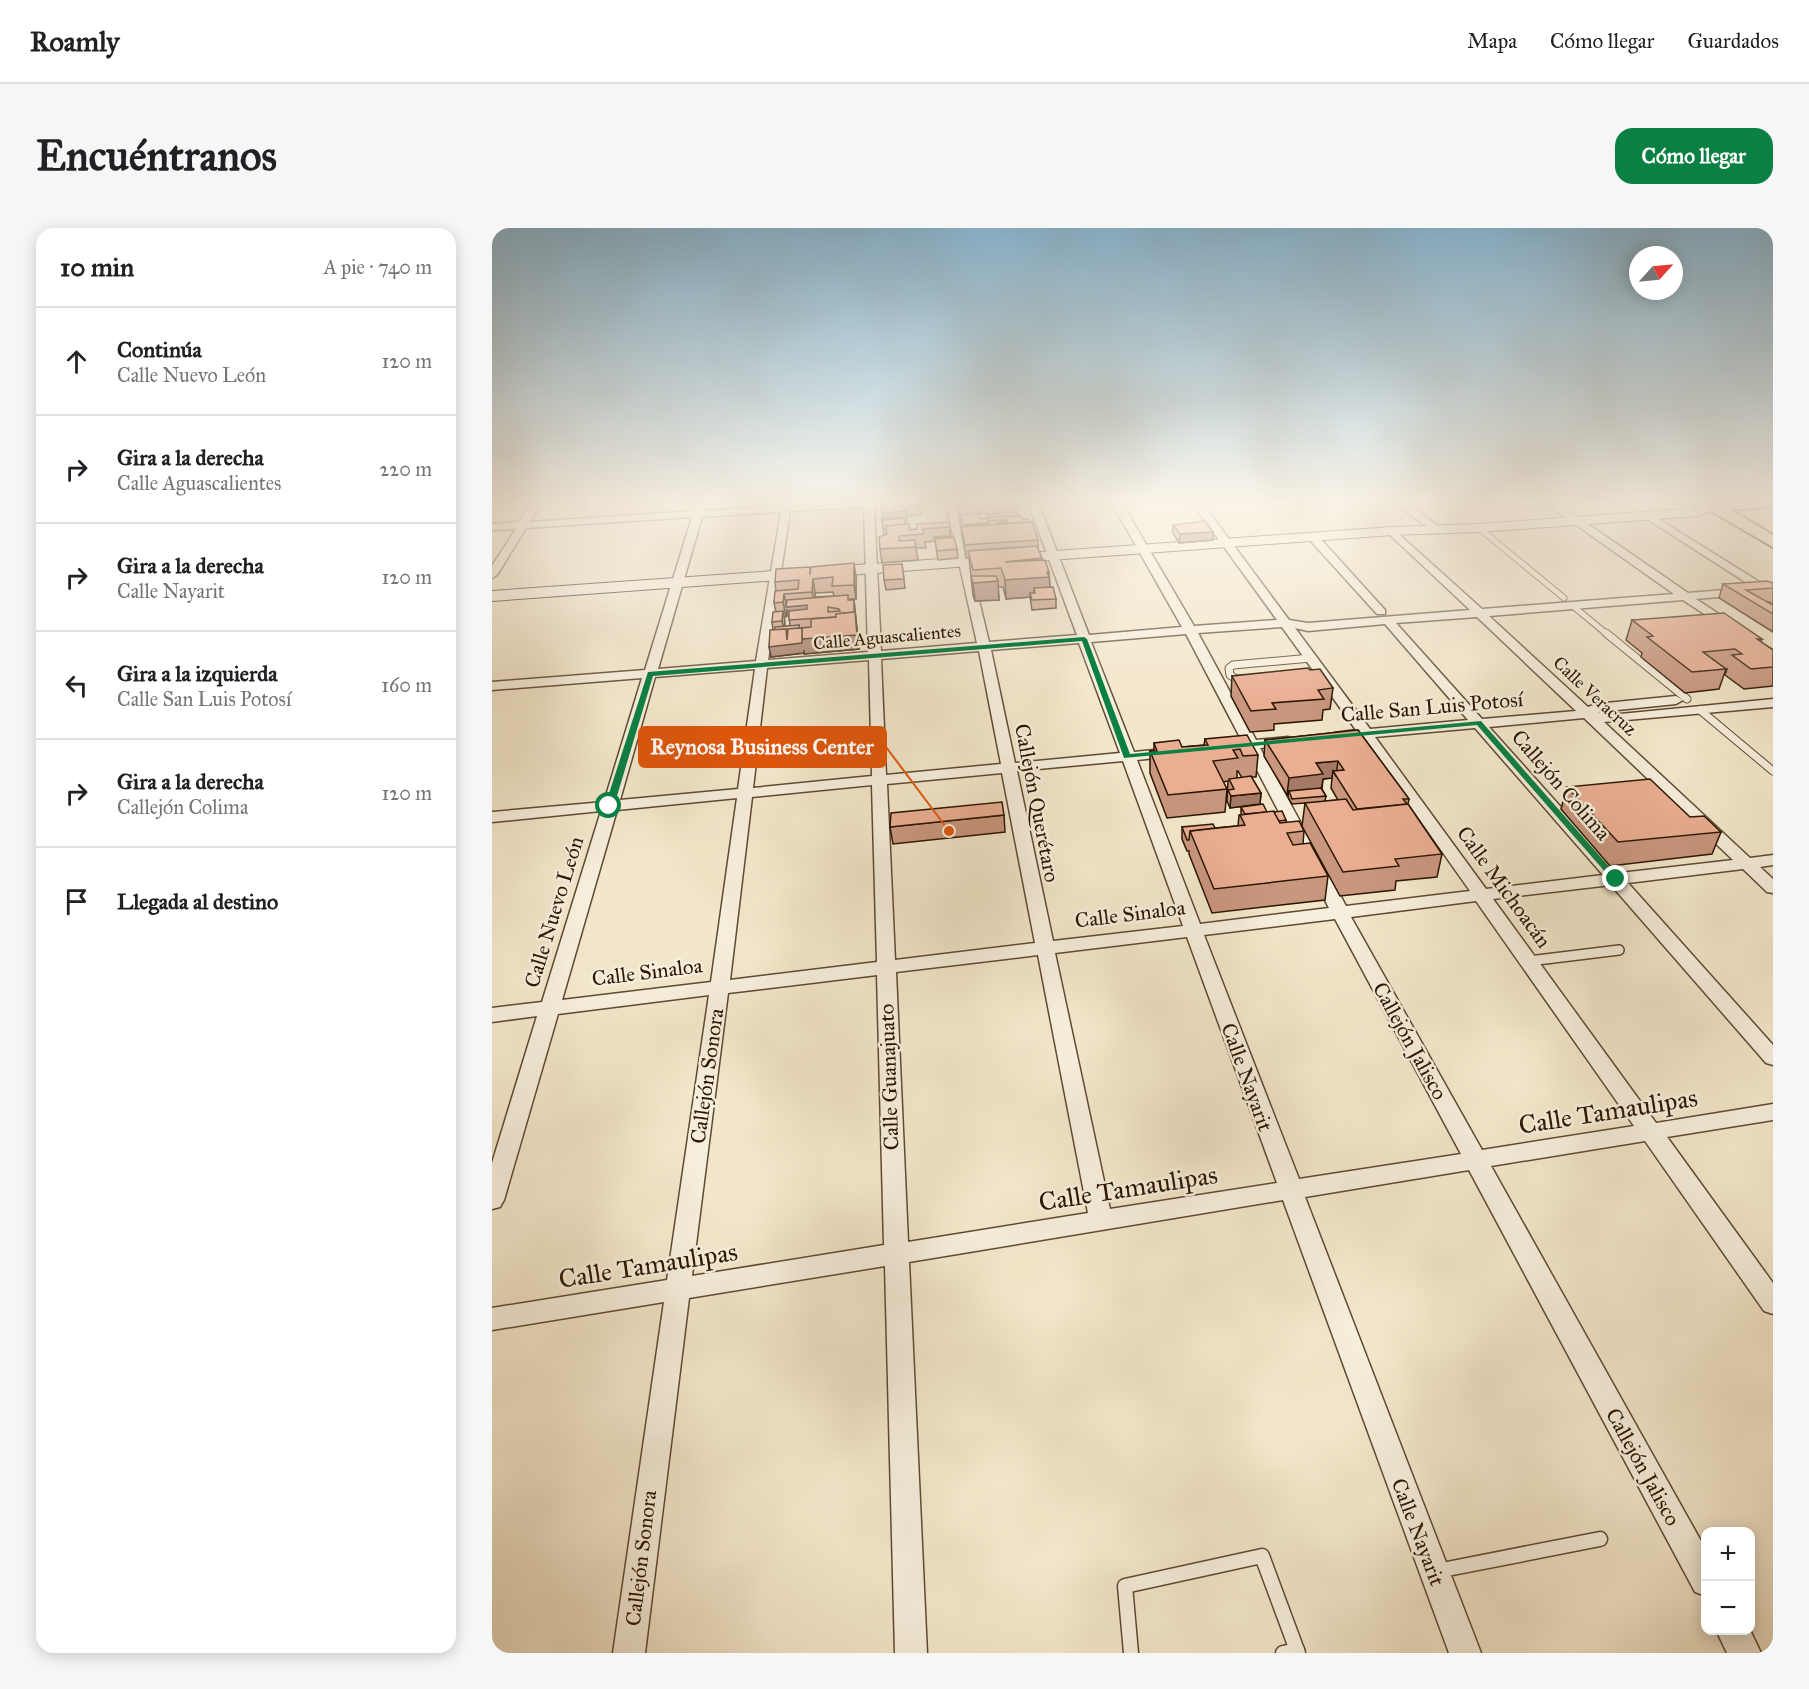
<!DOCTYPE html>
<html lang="es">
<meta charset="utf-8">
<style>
:root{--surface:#fff;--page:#f6f6f6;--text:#202124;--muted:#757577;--line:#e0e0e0;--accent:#0b8043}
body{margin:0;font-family:"IM FELL Great Primer",serif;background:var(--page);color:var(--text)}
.controls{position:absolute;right:18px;bottom:18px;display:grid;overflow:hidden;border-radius:12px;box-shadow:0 3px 15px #0003}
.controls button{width:54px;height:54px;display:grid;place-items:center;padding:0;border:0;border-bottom:2px solid var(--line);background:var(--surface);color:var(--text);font:30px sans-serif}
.compass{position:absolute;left:1137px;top:18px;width:54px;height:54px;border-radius:50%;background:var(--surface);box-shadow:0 3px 15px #0003;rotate:63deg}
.stop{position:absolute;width:18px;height:18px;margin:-14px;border:4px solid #0b8043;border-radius:50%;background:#fff}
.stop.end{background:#0b8043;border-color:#fff;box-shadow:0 2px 6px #0008}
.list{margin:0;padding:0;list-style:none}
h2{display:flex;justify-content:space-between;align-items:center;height:78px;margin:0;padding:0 24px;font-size:26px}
h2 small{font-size:20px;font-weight:400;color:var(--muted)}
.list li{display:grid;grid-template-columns:39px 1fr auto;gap:18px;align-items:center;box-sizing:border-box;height:108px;padding:0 24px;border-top:2px solid var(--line)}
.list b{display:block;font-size:22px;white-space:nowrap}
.list p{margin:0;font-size:20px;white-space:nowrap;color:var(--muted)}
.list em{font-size:20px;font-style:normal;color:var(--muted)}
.icon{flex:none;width:33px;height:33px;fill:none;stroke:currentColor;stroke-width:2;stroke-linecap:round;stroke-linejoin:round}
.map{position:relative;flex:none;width:1281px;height:1425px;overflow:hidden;border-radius:18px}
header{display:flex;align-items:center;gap:36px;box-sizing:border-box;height:84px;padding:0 30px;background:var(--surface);border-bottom:2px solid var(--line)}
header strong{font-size:28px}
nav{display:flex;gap:33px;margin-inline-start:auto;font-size:21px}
.intro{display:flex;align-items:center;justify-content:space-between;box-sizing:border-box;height:144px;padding:0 36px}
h1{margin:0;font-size:42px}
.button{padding:15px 27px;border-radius:18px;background:var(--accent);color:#fff;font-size:21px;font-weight:700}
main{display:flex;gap:36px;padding:0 36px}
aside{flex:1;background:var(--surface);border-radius:18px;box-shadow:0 3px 15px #0003}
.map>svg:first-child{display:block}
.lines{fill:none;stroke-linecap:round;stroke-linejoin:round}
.lane-far3-casing{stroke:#5e4a33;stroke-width:7}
.lane-far2-casing{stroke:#5e4a33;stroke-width:9}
.lane-far1-casing{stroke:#5e4a33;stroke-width:12}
.lane-casing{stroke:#5e4a33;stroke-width:17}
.street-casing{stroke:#5e4a33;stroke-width:3}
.secondary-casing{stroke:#2c1600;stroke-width:2}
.primary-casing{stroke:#2c1600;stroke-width:4}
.lane-far3{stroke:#f7efdd;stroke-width:5}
.lane-far2{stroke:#f7efdd;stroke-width:7}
.lane-far1{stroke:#f7efdd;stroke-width:9}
.lane{stroke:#f7efdd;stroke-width:14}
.street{fill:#f7efdd;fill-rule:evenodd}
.secondary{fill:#f7efdd;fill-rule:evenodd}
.primary{fill:#f3e7cb;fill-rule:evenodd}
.wall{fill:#c9967e;stroke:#2c1600;stroke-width:1.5;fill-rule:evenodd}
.shaded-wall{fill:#a47a67;stroke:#2c1600;stroke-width:1.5}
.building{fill:#eaae93;stroke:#2c1600;stroke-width:1.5;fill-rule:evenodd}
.route{fill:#0b8043}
.labels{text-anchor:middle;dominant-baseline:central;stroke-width:5;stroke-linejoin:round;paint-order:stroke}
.far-street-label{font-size:18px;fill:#2c1600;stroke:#f7efdd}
.street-label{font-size:21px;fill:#2c1600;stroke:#f7efdd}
.near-street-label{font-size:26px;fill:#2c1600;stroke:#f7efdd}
.leader{fill:none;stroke:#df560b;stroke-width:2}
.callout-dot{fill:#df560b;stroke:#f7efdd;stroke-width:2}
.callout{fill:#df560b;stroke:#df560b;stroke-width:2}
.callout-label{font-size:22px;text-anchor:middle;font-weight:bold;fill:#fff}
</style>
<header>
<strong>Roamly</strong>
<nav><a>Mapa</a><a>Cómo llegar</a><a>Guardados</a></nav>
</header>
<div class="intro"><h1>Encuéntranos</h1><a class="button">Cómo llegar</a></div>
<main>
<aside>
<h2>10 min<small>A pie · 740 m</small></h2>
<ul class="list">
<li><svg class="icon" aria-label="ahead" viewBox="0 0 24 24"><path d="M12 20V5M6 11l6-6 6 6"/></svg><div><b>Continúa</b><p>Calle Nuevo León</p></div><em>120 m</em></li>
<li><svg class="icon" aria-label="right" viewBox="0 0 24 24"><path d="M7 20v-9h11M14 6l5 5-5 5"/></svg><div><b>Gira a la derecha</b><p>Calle Aguascalientes</p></div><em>220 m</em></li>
<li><svg class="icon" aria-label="right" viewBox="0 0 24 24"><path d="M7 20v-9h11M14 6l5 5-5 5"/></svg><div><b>Gira a la derecha</b><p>Calle Nayarit</p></div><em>120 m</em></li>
<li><svg class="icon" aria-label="left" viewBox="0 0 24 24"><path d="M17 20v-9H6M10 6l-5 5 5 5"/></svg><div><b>Gira a la izquierda</b><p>Calle San Luis Potosí</p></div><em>160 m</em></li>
<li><svg class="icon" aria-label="right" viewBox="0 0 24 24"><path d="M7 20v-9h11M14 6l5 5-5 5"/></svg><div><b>Gira a la derecha</b><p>Callejón Colima</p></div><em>120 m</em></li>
<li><svg class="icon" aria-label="arrive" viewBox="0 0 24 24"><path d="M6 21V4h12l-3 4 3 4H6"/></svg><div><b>Llegada al destino</b></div></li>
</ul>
</aside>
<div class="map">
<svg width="1281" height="1425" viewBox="0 0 1281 1425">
<rect width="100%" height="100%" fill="#f3e7cb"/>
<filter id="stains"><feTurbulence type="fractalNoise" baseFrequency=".00333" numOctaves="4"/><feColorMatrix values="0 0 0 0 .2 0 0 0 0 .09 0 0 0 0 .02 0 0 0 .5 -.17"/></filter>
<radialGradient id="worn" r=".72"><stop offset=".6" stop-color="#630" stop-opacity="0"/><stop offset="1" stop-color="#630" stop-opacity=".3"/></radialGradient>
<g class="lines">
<defs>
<g id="lane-far3">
<path d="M987 300 1072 370"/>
<path d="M1081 378 1116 407"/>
</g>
<g id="lane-far2">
<path d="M1114 405 1195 471"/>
<path d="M749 454 738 447 737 440 741 437 819 430"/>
<path d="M1208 482 1281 543"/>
</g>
<path id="lane-far1" d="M1037 733 1127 722"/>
<g id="lane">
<path d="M945 1343 1108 1311"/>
<path d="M639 1425 633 1358 770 1328 806 1425"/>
<path d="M791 1425 805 1422"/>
</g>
<g id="street">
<path d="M41 272H51L38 294 202 283 205 272H215L212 283 289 278 290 272H300L299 277 372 272H436L431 275 382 278 389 423 485 415 453 272H463L497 414 585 407 535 272H545L597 407 690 399 618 272H628L702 398 785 392 698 272H708L797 392 816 395 978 382 896 305V301L900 300 990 381 1182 366 1049 272H1061L1196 365 1281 358V364L1204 371 1242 396V402L1238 403 1191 372 997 388 1096 479 1104 476 1184 468 1191 472 1184 476 1106 484 1118 487 1281 471V479L1112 494 1258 630 1281 627V637L1268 639 1281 651V665L1275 664 1251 641 1136 655 1281 817V837L1274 835 1119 657 1001 671 1164 895 1281 876V892L1175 909 1281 1055V1086L1272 1083 1153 913 999 938 1214 1322V1368L1203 1364 977 942 813 969 989 1425H957L791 972 417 1034 435 1425H403L393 1038 197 1070 153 1425H121L172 1074 0 1102V1080L175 1052 217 767 66 786 12 972 8 979 0 981V935L45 788 0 794V780L50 774 109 583 0 594V584L112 574 150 450 0 462V454L153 442 200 289 34 300 5 347 0 350V338L24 301 0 302V296L27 294ZM372 279 376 424 276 432 298 283ZM289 284 264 433 166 441 210 289ZM985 389 1084 483 990 491 904 395ZM893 396 976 492 878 501 803 400 816 403ZM790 399 864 502 842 505V511L870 510 978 663 854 678 768 520 796 517 803 513 796 509 764 512 706 405ZM694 406 750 513 732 516 730 519 737 523 754 521 837 680 708 696 645 532 682 528 689 524 682 520 642 524 599 414ZM587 415 628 525 523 535 499 422ZM487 423 509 536 394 547 389 431ZM377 432 380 548 261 560 275 440ZM263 441 246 561 128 572 163 449ZM1092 490 1241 632 1128 645 997 499ZM983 500 1111 647 994 661 883 509ZM631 533 691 698 561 713 525 543ZM510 545 543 715 403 732 395 556ZM380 557 385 734 238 752 260 569ZM245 570 219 754 70 772 125 582ZM984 673 1142 898 990 922 859 689ZM843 691 969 926 807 951 712 707ZM695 709 785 955 618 981 563 725ZM546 727 596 985 416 1014 404 744ZM385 747 392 1017 200 1048 236 765Z"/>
<path d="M898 272H910L953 303 944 305Z"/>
<path d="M1155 284 1266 353 1268 355 1258 357 1152 289 1150 287Z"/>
<path d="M817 307H825L893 382V386H885L817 311Z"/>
<path d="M1224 1402H1258L1269 1425H1235Z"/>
</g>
<path id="secondary" d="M1220 275 1227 279 1206 288 987 304 900 307 0 373V363L900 299 987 296 1204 280Z"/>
<path id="primary" d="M1192 272H1281V278L1239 282 1281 307V319L1219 283Z"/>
</defs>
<use href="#lane-far3" class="lane-far3-casing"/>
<use href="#lane-far2" class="lane-far2-casing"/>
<use href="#lane-far1" class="lane-far1-casing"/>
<use href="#lane" class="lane-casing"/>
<use href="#street" class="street-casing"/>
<use href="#secondary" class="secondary-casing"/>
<use href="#primary" class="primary-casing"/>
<use href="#lane-far3" class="lane-far3"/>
<use href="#lane-far2" class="lane-far2"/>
<use href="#lane-far1" class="lane-far1"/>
<use href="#lane" class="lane"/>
<use href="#street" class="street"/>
<use href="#secondary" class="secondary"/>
<use href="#primary" class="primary"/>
</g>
<g class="wall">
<path d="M426 272 429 287 414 288 415 292H413L414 296 417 302 425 301 457 294 459 310 465 321 466 330 446 332 443 313 433 314 434 320H424L426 332 390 335 388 321 392 307 390 291 411 278Z"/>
<path d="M464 272H530V280L523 281V284H525L526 288 530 291 546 312V321L550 332 557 344 558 359 564 371V380L540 382 538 369 514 371 511 359H506L507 372 483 373 481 367 477 330H474ZM495 285 496 293 488 291 486 286ZM514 292V294L506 296 497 297 496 293Z"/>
<path d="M681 297 721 312 687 315 681 305Z"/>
<path d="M410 336 413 360 394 362 392 352Z"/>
<path d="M319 344 364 348V371H357L362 372 367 421 312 426V422V425L279 429 281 402 280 394 284 384 282 375 284 363 283 354ZM341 364 342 368 323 369V365ZM295 381 296 388H297L298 398H293L292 389H294Z"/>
<path d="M1280 355H1281V376L1277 374H1275L1281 377V404L1227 370 1231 356Z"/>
<path d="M1140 392 1270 411 1269 414 1281 422V458L1252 461 1233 447 1235 441H1234L1227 461 1193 465 1149 429 1150 425 1134 412Z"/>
<path d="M818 442 841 460 838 481 831 482 830 492 782 496V502L758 504 739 468 740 448Z"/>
<path d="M866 502 917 571 916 576 950 626 945 649 904 653 903 662 848 668 810 598 813 575 800 576 796 569V567H795L772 528 773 512ZM840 550 839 560 846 572 833 573 834 568 830 561 831 551Z"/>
<path d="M713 511 766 527 764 549H759L769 565 768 576 738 580 735 573 736 553 731 554 735 561 733 584 675 590 658 545V523H662V515L690 519 712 517ZM745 543H746L750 550H745Z"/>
<path d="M1075 559 1198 589 1229 604 1220 626 1118 638 1069 581Z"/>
<path d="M749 579 775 584 794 592V594L812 603 811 616 836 648 833 672 720 685 697 626V623H695L690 611V599L723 600 746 598 747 587H750L749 585Z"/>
<path d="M512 587 513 604 401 616 398 599Z"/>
</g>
<g class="shaded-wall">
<path d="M414 283 415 292H413L414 309 413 300 391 294 390 285Z"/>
<path d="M497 295V303L472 305 471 297Z"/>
<path d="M721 304V312L687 315 688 306Z"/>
<path d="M550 330 551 348 513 334Z"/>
<path d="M362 335 364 348V371L362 357Z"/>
<path d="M557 344 558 362 542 360V369L538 365V369L514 371 513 352Z"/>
<path d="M321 351 323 365V379L320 364Z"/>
<path d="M506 353 507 372 483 373 481 355Z"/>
<path d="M292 366 295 379 315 377 317 387 296 388 295 381 294 389 291 374Z"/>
<path d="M362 372 367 421 312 426V422V425L279 429 277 419 307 397 308 402 310 400 312 411Z"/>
<path d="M291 383 293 393 292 403 290 393Z"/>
<path d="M846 533 844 548 841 543 840 550 831 551 829 563H797L796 567H795L797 550 824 535Z"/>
<path d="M769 565 768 576 738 580 739 568Z"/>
</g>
<g class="building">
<path d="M389 272H406L407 279 411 278 410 272H426L428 279 413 280 414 283 390 285Z"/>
<path d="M464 272H515L507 273 508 276 495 277 494 273 465 275Z"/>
<path d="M525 284 526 287 495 289V286Z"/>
<path d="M486 285 488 291 495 290 497 295 471 297 467 287Z"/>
<path d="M529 288 530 291H536L537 294 506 296 505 295 515 294 514 289Z"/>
<path d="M410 289 411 291 391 292V296L390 291Z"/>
<path d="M413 290V296L394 298 395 301H391V292Z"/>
<path d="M713 293 721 304 688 306 681 297Z"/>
<path d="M457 294 458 299 431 301 432 306 407 308V313L423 312 424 319 388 321 387 309 395 306 394 298 417 296V302L425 301V296Z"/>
<path d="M540 294 546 312 473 317 469 299Z"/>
<path d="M458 308 459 310 443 311V314L442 309Z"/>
<path d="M462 309 465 321 445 323 443 311Z"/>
<path d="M545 318 550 330 513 334 553 332 557 344H555L557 349 513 352 509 340 481 342 476 323Z"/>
<path d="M362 335V357L340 358 341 349 321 351 320 364 292 366 291 374 282 375 283 363 306 361 307 352 283 354 284 341 318 339V347L319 339Z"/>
<path d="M410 336 412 351 392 352 391 337Z"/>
<path d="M479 348H504L506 353 481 355Z"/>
<path d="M1275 353 1281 355V360L1254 362 1281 377V386L1231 356Z"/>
<path d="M561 359 564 371 540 372 538 365H543L542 360Z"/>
<path d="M356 367V372H362V384L344 386V389L297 392V383L315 381V377L294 379 295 372ZM336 379 347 381 348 383 336 384Z"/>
<path d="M291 383 290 393 280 394 281 384Z"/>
<path d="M363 384 365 407 310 411V400L319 399V391L344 389V386Z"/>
<path d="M1232 385 1270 411H1265L1281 422V439L1259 441 1240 427 1250 426 1243 421 1211 424 1234 441 1200 444 1155 409 1161 408 1140 392Z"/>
<path d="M307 397V400L296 401 295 405 294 401 283 402V399Z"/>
<path d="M310 400V415L277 419 278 402 294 401 295 412 296 401Z"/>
<path d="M816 440 818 442 828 441 841 460 826 462 832 471 780 475 784 481 759 483 740 448Z"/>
<path d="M866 502 917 571H911L915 576 865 581 841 543 852 542 846 533 824 535 831 546 797 550 773 512Z"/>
<path d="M755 507 766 527 751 528 748 521 741 522 746 530 721 533 735 561 676 567 658 523H665L662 515 687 512 690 519 716 517 713 511Z"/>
<path d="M759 548 769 565 739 568 736 562 742 561 737 551Z"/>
<path d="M1158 551 1198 589 1212 588 1229 604 1126 614 1075 559Z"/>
<path d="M829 560 834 568 800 571 797 563Z"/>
<path d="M854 571 861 582 916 576 950 626 903 631 907 638 851 644 813 575Z"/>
<path d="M510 574 512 587 398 599 399 585Z"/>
<path d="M771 576 775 584 753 586 749 579Z"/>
<path d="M782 583 788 595 807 593 812 603 795 605 801 617 818 615 836 648 722 661 698 603 753 597 748 587Z"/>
<path d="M790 583 794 592 787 593 782 584Z"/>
<path d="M721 596 723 600 698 603 697 612H695L690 599Z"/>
</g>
<linearGradient id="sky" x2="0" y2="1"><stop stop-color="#89b8d5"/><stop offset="0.58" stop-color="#faf4e8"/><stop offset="1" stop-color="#faf4e8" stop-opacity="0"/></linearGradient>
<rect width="1281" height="472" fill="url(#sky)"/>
<path class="route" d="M592 409 595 411 638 526 989 493 1128 651 1121 653 985 497 632 530 590 413 161 448 122 578 117 581 113 578 156 444Z"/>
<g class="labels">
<g class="far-street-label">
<text transform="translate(395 409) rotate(-5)">Calle Aguascalientes</text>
<text transform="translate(1103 468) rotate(43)">Calle Veracruz</text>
</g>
<g class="street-label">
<text transform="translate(940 479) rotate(-5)">Calle San Luis Potosí</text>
<text transform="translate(1069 557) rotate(49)">Callejón Colima</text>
<text transform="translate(545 575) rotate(79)">Callejón Querétaro</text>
<text transform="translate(1012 659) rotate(54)">Calle Michoacán</text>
<text transform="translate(62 684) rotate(-73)">Calle Nuevo León</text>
<text transform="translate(638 686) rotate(-7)">Calle Sinaloa</text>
<text transform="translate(155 744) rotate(-7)">Calle Sinaloa</text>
<text transform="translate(918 813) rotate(61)">Callejón Jalisco</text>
<text transform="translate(215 848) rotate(-82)">Callejón Sonora</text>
<text transform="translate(397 849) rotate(-92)">Calle Guanajuato</text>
<text transform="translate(755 849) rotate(70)">Calle Nayarit</text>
<text transform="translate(1151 1239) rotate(61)">Callejón Jalisco</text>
<text transform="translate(926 1304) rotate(69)">Calle Nayarit</text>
<text transform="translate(149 1330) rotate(-83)">Callejón Sonora</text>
</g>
<g class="near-street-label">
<text transform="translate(1116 883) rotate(-9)">Calle Tamaulipas</text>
<text transform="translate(636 960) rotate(-9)">Calle Tamaulipas</text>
<text transform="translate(156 1037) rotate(-9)">Calle Tamaulipas</text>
</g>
</g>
<path class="leader" d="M457 603L394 519"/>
<circle class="callout-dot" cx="457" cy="603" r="6"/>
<rect class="callout" x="147" y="499" width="247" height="40" rx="6"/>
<g class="callout-label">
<text x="270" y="526">Reynosa Business Center</text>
</g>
<rect width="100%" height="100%" filter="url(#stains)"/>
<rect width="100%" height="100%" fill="url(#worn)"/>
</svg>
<div class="controls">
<button>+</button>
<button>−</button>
</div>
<svg class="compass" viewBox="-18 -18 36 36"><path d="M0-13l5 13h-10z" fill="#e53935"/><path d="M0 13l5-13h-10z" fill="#757577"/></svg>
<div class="stop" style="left:117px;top:578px"></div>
<div class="stop end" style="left:1124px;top:651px"></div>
</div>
</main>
